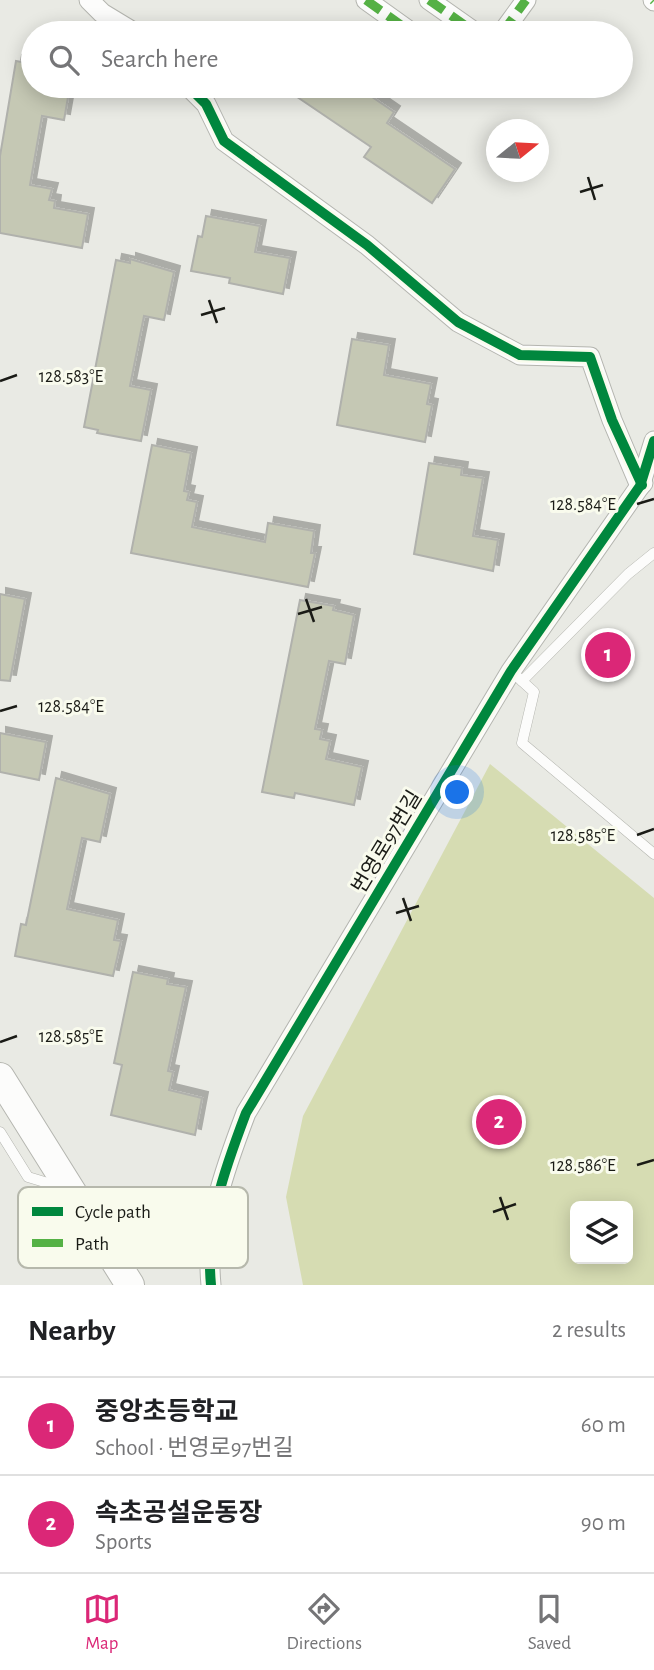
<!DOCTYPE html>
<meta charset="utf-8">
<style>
:root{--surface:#fff;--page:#f2f2f2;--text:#202124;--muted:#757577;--line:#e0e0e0;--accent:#db2777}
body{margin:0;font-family:"Alegreya Sans","Noto Sans KR",sans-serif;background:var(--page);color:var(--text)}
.controls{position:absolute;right:21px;bottom:21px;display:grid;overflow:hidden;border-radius:10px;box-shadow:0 4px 18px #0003}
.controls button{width:63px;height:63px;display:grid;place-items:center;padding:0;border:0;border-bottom:2px solid var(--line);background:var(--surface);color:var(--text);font:35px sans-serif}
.compass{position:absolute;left:486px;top:119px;width:63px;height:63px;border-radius:50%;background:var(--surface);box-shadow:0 4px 18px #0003;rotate:72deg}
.you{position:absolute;left:458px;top:793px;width:24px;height:24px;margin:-18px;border:5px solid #fff;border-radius:50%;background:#1a73e8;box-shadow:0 0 0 10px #1a73e833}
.badge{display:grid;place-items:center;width:46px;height:46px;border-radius:50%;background:var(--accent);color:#fff;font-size:23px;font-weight:700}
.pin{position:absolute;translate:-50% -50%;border:4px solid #fff;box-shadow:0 2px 7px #0006}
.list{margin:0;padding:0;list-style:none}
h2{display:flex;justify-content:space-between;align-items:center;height:91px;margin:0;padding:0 28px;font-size:30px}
h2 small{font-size:23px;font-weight:400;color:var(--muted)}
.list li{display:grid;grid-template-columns:46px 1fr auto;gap:21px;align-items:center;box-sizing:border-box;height:98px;padding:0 28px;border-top:2px solid var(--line)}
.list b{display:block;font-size:26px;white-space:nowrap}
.list p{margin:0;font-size:23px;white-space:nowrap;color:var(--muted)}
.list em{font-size:23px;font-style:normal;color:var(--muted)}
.icon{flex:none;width:38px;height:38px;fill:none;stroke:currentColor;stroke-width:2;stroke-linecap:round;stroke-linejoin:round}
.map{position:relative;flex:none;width:654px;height:1285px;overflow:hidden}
.search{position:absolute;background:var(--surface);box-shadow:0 4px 18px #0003;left:21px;right:21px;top:21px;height:77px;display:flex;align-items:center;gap:18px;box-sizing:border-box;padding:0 24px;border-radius:38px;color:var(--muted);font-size:26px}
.sheet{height:287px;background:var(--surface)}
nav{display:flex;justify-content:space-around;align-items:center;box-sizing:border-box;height:98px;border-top:2px solid var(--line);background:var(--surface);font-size:19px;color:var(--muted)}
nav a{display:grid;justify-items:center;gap:4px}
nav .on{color:var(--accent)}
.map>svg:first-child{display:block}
.green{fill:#d6dcb2;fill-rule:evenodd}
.building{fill:#c5c8b4;stroke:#b0b1ac;stroke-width:2;filter:url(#shadow)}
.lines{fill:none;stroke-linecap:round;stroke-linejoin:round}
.service-casing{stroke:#b4b5af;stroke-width:11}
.minor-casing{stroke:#b4b5af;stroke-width:21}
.secondary-casing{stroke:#b4b5af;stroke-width:30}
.service{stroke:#fcfcfb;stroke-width:10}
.minor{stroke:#fcfcfb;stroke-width:19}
.secondary{stroke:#fcfcfb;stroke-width:28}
.quiet{stroke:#55b145;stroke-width:9;stroke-dasharray:18 9;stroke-linecap:butt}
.cycleway-casing{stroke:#f9fbed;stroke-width:15}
.cycleway{stroke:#00873e;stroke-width:10}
.ticks{fill:none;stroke:#1a1b16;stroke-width:2.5}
.labels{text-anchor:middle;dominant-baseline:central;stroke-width:6;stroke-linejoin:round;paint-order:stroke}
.street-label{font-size:21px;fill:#1a1b16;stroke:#f9fbed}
.key{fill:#f9fbed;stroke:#b6b8ac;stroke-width:2}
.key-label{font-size:19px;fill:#1a1b16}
.ticks-label{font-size:18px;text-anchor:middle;fill:#1a1b16;stroke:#f9fbed;stroke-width:6;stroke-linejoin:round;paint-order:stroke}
</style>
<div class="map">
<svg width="654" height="1285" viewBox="0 0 654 1285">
<defs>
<filter id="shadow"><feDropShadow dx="6" dy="-6" stdDeviation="0" flood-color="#0004"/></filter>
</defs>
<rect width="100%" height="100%" fill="#e9eae4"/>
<path class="green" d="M490 764 654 898V1285H303L286 1197 303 1116ZM575 1206H628V1259H575Z"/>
<g class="building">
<path d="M16 61 33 64V86H70L64 120 42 116 30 185 52 189 49 200 55 201 54 208 88 214 82 248 0 233V156Z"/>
<path d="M281 86H356L394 112 387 123 455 169 432 203 364 157 371 147Z"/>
<path d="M206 216 260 226 255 252 290 258 283 294 229 283 230 278 191 271 198 236 202 237Z"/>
<path d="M130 259 174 272 164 320 144 316 130 386 151 390 141 441 97 433 98 430 84 427 116 260 130 263Z"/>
<path d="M352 339 389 345 384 375 431 384 427 404 432 405 425 442 337 425Z"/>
<path d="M152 445 191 453 184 491 189 492 187 500 197 502 192 527 265 542 268 523 314 531 311 553H315L308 587 131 553Z"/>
<path d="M429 463 462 468 461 475 483 478 473 536 498 540 493 571 414 554Z"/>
<path d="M0 594 25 599 10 681 0 680Z"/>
<path d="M300 600 334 606 333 610 354 615 345 664 329 661 315 729 322 730 320 739 330 741 326 759 362 767 354 805 295 793 294 798 262 792Z"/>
<path d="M0 733 46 742 39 780 0 772Z"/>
<path d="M56 778 110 794 100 842 82 838 67 909 118 920 114 940 121 941 113 976 15 956 21 924 26 925Z"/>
<path d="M133 972 168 979 167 984 186 987 168 1071 173 1072 169 1090 202 1098 195 1135 111 1115 122 1065 114 1063Z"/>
</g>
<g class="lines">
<defs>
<g id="service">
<path d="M511 671 534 692 522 743 654 854"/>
<path d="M522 681 628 574 654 553"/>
<path d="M0 1132 28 1177 61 1187"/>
</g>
<g id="minor">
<path d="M89 0 102 13 135 33"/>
<path d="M366 0 412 33"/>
<path d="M429 0 476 33"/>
<path d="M653 0 654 1"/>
<path d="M502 33 526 0"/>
<path d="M188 86 206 104 224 141 367 245 458 322 520 355 590 357 612 420 640 486 643 483"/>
<path d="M211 1285C205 1222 224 1171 246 1113L511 671 640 486 654 441"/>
</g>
<path id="secondary" d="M0 1077 130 1285"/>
</defs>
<use href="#service" class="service-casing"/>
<use href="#minor" class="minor-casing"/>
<use href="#secondary" class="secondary-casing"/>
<use href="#service" class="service"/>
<use href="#minor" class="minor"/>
<use href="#secondary" class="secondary"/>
<g class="quiet">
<path d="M366 0 412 33"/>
<path d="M429 0 476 33"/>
<path d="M653 0 654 1"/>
<path d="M502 33 526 0"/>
</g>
<defs>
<g id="cycleway">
<path d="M188 86 206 104 224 141 367 245 458 322 520 355 590 357 612 420 642 485"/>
<path d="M211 1285C205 1222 224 1171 246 1113L511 671 640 486 654 441"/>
</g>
</defs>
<use href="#cycleway" class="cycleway-casing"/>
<use href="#cycleway" class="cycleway"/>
</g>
<path class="ticks" d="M588 177 595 200M580 192 603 185M209 300 217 323M201 315 225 308M0 381 17 375M637 504 654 499M306 599 314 622M298 614 322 607M0 711 17 706M637 835 654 829M403 898 411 921M396 913 419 906M0 1042 17 1036M637 1165 654 1160M500 1197 508 1220M493 1212 516 1204"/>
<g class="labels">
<g class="street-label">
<text transform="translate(387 842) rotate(-59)">번영로97번길</text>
</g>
</g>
<rect x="18" y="1187" width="230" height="81" rx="10" class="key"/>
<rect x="32" y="1207" width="31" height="9" fill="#00873e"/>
<rect x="32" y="1239" width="31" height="8" fill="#55b145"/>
<g class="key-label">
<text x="75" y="1218">Cycle path</text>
<text x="75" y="1250">Path</text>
</g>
<g class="ticks-label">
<text x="71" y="382">128.583°E</text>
<text x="583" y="510">128.584°E</text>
<text x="71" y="712">128.584°E</text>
<text x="583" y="841">128.585°E</text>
<text x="71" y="1042">128.585°E</text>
<text x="583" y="1171">128.586°E</text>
</g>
</svg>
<div class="controls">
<button><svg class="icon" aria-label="layers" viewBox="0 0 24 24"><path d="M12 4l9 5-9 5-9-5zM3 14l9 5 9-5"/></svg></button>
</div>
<svg class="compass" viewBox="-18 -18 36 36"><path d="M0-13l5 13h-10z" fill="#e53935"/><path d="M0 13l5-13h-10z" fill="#757577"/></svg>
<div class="you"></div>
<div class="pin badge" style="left:608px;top:655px">1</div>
<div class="pin badge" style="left:499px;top:1122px">2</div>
<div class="search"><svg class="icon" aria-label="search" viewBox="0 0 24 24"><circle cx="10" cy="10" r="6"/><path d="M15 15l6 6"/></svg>Search here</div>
</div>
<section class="sheet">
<h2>Nearby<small>2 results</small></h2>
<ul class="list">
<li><span class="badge">1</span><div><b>중앙초등학교</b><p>School · 번영로97번길</p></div><em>60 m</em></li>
<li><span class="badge">2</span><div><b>속초공설운동장</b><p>Sports</p></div><em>90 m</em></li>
</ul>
</section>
<nav>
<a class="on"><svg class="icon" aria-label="map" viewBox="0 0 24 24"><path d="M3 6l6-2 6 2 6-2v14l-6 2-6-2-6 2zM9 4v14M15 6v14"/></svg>Map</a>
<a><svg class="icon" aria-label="directions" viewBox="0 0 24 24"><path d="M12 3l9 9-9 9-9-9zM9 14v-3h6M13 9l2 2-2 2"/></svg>Directions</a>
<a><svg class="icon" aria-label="saved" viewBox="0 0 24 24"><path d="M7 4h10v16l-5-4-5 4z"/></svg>Saved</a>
</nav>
